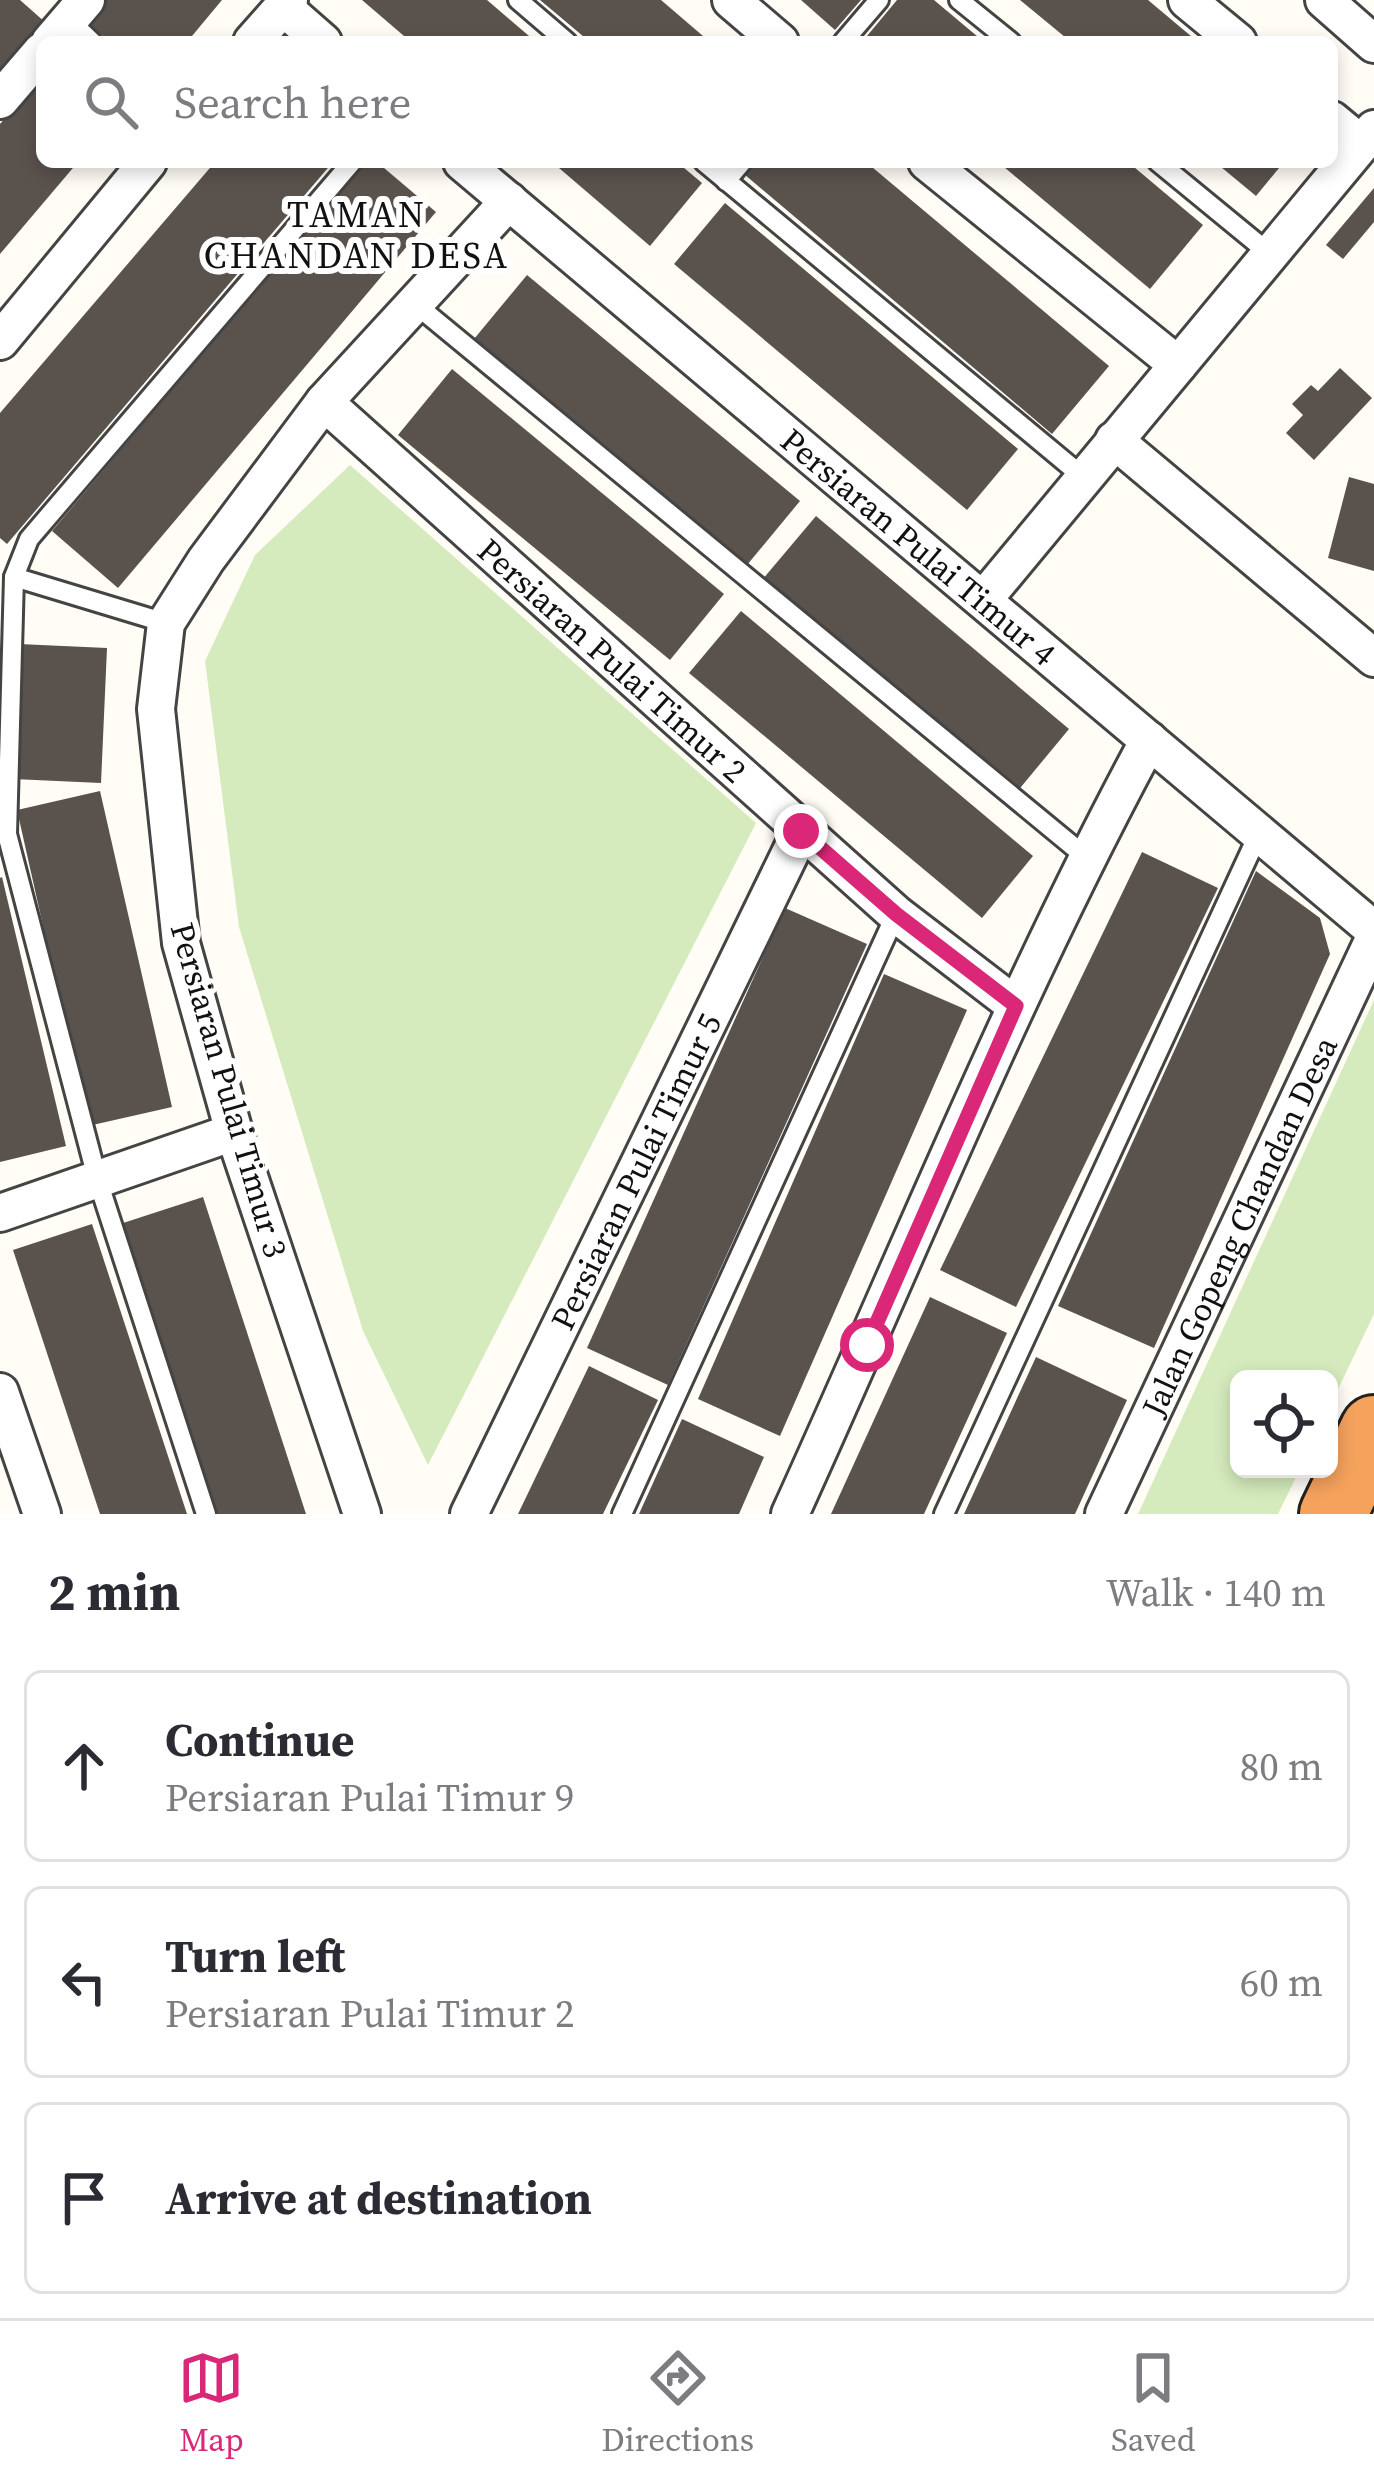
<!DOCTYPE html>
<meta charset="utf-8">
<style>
:root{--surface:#fff;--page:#f2f2f3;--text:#2b2b33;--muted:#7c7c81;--line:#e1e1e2;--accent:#db2777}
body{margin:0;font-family:"Source Serif 4",serif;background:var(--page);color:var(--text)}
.controls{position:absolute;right:36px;bottom:36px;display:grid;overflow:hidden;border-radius:18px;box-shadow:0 6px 18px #0003}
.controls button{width:108px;height:108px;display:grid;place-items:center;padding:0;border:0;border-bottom:3px solid var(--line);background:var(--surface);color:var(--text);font:60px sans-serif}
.stop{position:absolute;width:36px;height:36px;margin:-27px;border:9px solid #db2777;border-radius:50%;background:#fff}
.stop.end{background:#db2777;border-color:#fff;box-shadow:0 3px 12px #0008}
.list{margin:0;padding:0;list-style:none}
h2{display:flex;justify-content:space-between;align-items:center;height:156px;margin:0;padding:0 48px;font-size:51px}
h2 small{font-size:39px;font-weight:400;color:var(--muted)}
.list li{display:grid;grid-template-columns:78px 1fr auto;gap:36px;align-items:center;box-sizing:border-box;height:192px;margin:0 24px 24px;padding:0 24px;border:3px solid var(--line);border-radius:18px}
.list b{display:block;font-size:45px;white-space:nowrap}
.list p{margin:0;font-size:39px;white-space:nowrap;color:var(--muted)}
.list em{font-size:39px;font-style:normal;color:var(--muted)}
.icon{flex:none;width:66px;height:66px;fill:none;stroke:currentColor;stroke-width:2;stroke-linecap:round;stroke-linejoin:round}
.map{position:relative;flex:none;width:1374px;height:1514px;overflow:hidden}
.search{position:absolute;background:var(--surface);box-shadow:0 6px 18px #0003;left:36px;right:36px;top:36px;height:132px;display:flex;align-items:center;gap:30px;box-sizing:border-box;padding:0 42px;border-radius:18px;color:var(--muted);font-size:45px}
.sheet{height:804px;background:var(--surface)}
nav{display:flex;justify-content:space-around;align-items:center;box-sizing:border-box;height:168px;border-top:3px solid var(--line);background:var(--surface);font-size:33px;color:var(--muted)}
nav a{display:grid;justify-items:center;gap:6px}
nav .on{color:var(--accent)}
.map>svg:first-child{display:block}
.green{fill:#d5ebbd}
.building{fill:#5a524d}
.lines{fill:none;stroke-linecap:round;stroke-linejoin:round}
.lane-casing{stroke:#444;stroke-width:24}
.street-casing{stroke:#444;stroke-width:42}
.highway-casing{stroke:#222;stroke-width:72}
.lane{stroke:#fff;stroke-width:18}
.street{stroke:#fff;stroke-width:36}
.highway{stroke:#f5a25d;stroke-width:66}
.route{stroke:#db2777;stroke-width:15}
.labels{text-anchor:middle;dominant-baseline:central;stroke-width:12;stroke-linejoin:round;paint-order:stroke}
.street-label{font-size:33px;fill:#111;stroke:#fff}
.neighbourhood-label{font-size:36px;letter-spacing:3px;fill:#111;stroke:#fff}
</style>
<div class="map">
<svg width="1374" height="1514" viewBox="0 0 1374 1514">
<rect width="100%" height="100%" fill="#fffdf5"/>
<g class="green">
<path d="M350 465 756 823 428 1465 363 1331 239 927 205 661 255 555Z"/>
<path d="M1374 1000V1314L1329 1408V1379H1239V1469H1300L1278 1514H1138Z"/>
</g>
<g class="building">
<path d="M0 0H20L46 23 0 77Z"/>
<path d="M103 0H222L187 42H110L85 21Z"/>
<path d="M362 0H487L536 42H411Z"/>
<path d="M540 0H661L710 42H590Z"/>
<path d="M801 0H861L835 30Z"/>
<path d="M897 0H934L984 42H862Z"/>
<path d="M1020 0H1148L1198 42H1071Z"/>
<path d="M42 74V162H78L0 254V124Z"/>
<path d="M215 162H333L7 544 0 538V413Z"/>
<path d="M364 162H377L436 212 118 588 52 531Z"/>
<path d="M552 162H677L702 183 650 246Z"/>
<path d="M754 162H866L1109 366 1052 434 744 174Z"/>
<path d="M998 162H1128L1203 225 1150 289Z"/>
<path d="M1215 162H1284L1256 196Z"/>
<path d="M1374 188V222L1343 259 1326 245Z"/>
<path d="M725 203 1018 449 967 510 674 264Z"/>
<path d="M527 275 800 501 747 565 474 339Z"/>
<path d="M1340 368 1372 398 1314 460 1286 433 1303 415 1292 404 1311 385 1318 391Z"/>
<path d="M452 369 724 594 670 660 398 435Z"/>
<path d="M1349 477 1374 484V571L1328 558Z"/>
<path d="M816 516 1069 729 1016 793 762 580Z"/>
<path d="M741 611 1033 856 982 918 689 673Z"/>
<path d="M19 644 107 648 101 783 13 779Z"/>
<path d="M100 791 172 1107 88 1126 17 810Z"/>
<path d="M1142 852 1218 888 1016 1307 940 1270Z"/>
<path d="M1256 871 1320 918 1330 954 1154 1348 1058 1306Z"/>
<path d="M2 877 66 1146 0 1162V878Z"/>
<path d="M785 908 867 944 668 1385 587 1348Z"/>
<path d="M884 974 967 1010 780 1436 698 1399Z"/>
<path d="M203 1197 306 1514H215L120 1224Z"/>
<path d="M92 1224 187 1514H100L13 1250Z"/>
<path d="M930 1297 1007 1333 924 1514H831Z"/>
<path d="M1036 1357 1127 1400 1075 1514H964Z"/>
<path d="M589 1366 658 1400 603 1514H518Z"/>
<path d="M682 1419 764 1457 739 1514H639Z"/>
</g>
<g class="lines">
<defs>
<g id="lane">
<path d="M518 0 567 42"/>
<path d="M959 0 1011 42"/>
<path d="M69 20 92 42"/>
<path d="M843 42 879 0"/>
<path d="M704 162 1082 476"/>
<path d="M1158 162 1270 254"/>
<path d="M726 181 742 162"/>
<path d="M414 303 1086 857"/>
<path d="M14 577 166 623"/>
<path d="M206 1514 97 1178 7 834 14 577 29 539 352 162"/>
<path d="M622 1514 896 914"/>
<path d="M944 1514 1259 833"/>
</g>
<g id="street">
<path d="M731 0 780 42"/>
<path d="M1187 0 1238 42"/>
<path d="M1324 0 1374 44"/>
<path d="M283 7 323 42"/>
<path d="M50 42 86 0"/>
<path d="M252 42 289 0"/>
<path d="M0 100 42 51"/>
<path d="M1332 120 1361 144"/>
<path id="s1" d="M462 162 1374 930"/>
<path d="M927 162 1178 365"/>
<path d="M0 341 148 162"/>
<path id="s2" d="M324 402 896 914 1016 1006"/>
<path d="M1114 440 1374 658"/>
<path d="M983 600 1374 129"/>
<path d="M0 1213 234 1132"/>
<path d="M0 1392 42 1514"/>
<path d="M362 1514 234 1132 181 943 156 709 166 623 206 560 324 402 509 201"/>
<path id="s3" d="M469 1514 801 831"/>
<path d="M790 1514C908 1255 1014 990 1149 740"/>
<path id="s4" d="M1104 1514 1374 939"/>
</g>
<path id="highway" d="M1333 1514 1374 1429"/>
</defs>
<use href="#lane" class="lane-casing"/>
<use href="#street" class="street-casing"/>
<use href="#highway" class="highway-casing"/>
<use href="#lane" class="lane"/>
<use href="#street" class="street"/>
<use href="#highway" class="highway"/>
</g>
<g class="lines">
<path class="route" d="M801 831 896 914 1016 1006 867 1345"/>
</g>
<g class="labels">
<g class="street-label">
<text stroke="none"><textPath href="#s1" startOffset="597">Persiaran Pulai Timur 4</textPath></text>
<text stroke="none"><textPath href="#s2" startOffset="387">Persiaran Pulai Timur 2</textPath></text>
<text transform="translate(229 1090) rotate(74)">Persiaran Pulai Timur 3</text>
<text stroke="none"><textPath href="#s3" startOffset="381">Persiaran Pulai Timur 5</textPath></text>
<text stroke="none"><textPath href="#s4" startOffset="318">Jalan Gopeng Chandan Desa</textPath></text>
</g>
<g class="neighbourhood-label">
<text x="357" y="214">TAMAN<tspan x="357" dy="41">CHANDAN DESA</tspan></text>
</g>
</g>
</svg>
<div class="controls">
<button><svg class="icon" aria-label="locate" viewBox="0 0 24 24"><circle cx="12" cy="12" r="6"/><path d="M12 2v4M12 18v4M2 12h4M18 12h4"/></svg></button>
</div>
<div class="stop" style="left:867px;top:1345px"></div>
<div class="stop end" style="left:801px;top:831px"></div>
<div class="search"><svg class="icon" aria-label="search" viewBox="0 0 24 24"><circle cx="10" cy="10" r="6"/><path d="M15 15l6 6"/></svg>Search here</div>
</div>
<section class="sheet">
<h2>2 min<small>Walk · 140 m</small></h2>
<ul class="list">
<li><svg class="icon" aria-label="ahead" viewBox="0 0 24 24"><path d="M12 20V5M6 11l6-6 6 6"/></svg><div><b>Continue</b><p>Persiaran Pulai Timur 9</p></div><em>80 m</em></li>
<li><svg class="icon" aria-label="left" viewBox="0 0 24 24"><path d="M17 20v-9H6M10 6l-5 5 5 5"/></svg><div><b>Turn left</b><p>Persiaran Pulai Timur 2</p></div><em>60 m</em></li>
<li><svg class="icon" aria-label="arrive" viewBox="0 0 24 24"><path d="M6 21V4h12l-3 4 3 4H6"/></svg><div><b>Arrive at destination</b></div></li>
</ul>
</section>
<nav>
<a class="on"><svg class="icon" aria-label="map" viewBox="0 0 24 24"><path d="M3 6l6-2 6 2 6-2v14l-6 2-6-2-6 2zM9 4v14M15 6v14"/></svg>Map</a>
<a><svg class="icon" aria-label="directions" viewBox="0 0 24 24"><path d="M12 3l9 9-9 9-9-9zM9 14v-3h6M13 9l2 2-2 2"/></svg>Directions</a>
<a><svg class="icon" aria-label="saved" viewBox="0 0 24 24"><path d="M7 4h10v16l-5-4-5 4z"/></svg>Saved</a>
</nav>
